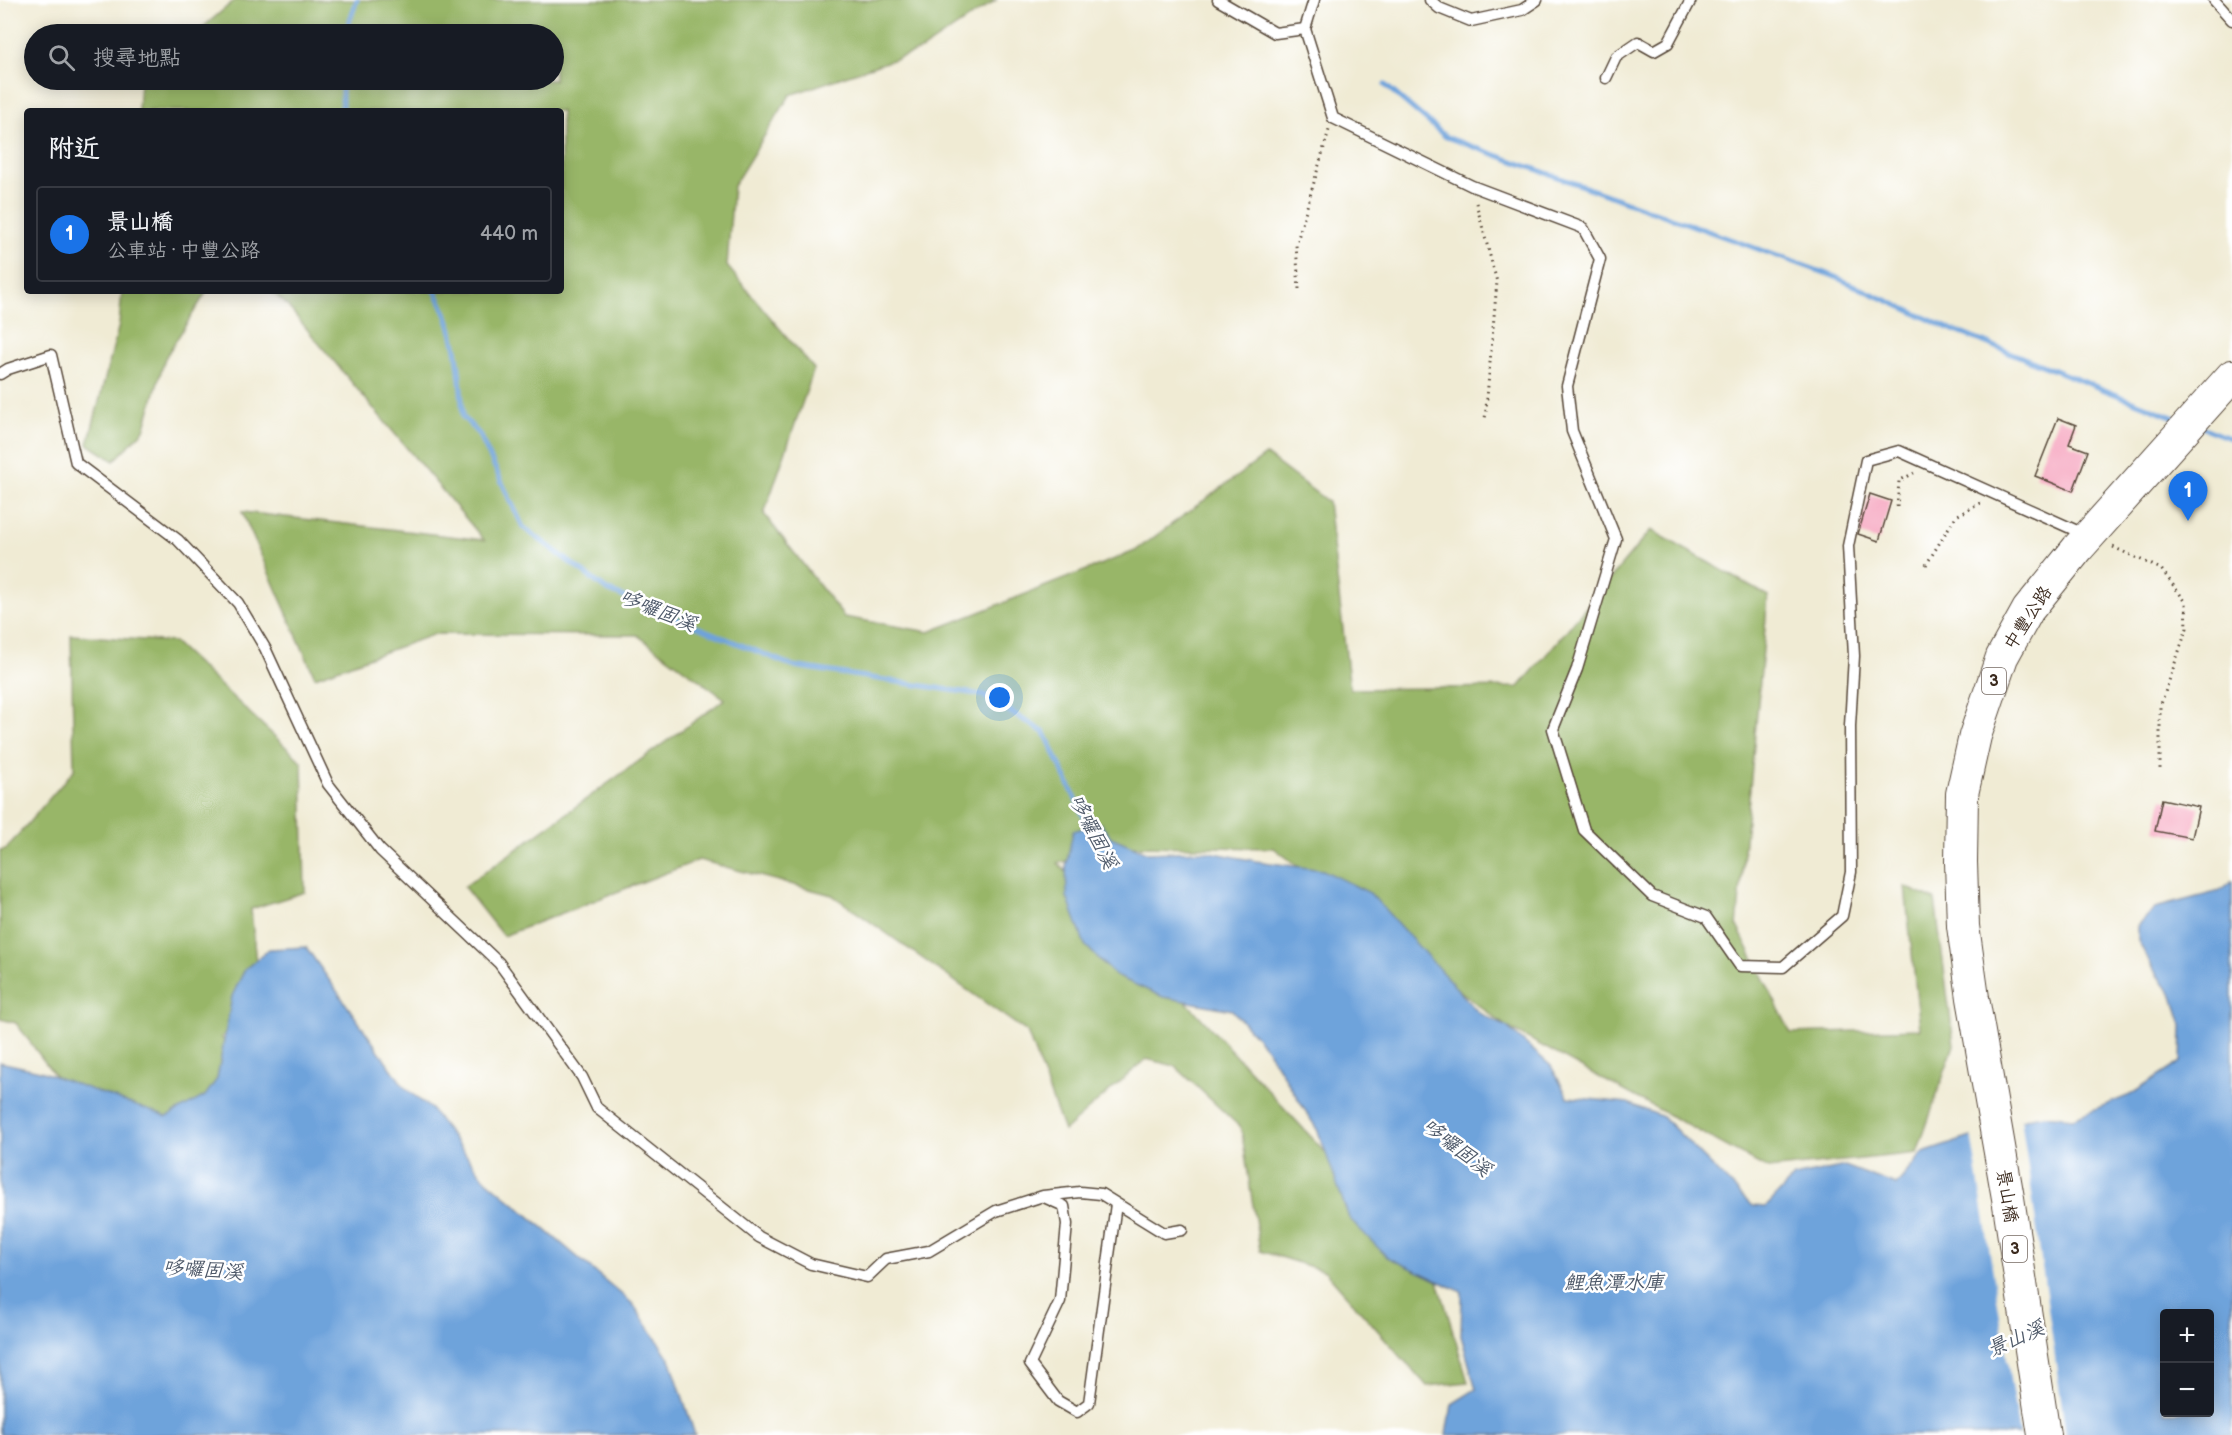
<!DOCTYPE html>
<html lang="zh-TW">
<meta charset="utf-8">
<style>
:root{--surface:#171b24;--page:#242831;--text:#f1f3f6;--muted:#9ea1a6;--line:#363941;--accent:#1a73e8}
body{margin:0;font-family:"Balsamiq Sans","LXGW WenKai TC",sans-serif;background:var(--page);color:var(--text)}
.controls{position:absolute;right:18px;bottom:18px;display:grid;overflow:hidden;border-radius:6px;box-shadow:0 3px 15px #0003}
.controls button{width:54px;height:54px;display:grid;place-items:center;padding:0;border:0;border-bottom:2px solid var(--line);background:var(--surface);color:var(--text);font:30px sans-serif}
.you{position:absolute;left:1000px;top:698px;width:21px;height:21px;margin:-15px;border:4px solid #fff;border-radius:50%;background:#1a73e8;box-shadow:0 0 0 9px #1a73e833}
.badge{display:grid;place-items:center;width:39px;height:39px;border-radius:50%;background:var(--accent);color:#fff;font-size:20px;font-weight:700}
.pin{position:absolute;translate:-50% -50px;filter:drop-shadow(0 2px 3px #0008)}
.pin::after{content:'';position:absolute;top:32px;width:21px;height:18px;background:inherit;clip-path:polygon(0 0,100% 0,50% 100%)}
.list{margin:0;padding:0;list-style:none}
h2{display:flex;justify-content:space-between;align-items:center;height:78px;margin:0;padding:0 24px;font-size:26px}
h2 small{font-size:20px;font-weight:400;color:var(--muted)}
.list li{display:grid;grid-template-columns:39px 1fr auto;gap:18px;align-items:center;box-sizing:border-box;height:96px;margin:0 12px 12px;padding:0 12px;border:2px solid var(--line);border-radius:6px}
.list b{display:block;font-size:22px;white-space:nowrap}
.list p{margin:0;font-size:20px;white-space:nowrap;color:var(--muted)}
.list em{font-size:20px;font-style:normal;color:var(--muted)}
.icon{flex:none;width:33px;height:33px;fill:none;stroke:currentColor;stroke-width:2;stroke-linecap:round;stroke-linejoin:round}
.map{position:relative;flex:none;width:2232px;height:1435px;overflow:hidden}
.search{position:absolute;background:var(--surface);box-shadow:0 3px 15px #0003;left:24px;top:24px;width:540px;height:66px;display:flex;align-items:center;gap:15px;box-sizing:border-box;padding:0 21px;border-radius:33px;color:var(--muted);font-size:22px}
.panel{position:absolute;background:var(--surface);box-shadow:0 3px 15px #0003;left:24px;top:108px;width:540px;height:186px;border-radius:6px}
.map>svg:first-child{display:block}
.forest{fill:#98b668;stroke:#6a7043;stroke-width:1.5}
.water{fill:#6ea3db;stroke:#54667c;stroke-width:1.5;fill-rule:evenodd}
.pier{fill:#f0ebd4}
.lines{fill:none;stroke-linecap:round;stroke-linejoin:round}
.stream{stroke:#6ea3db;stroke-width:5}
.building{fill:#f6a5bf}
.lane-casing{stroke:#564739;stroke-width:13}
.primary-casing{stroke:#564739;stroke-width:34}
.path{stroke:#564739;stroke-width:3;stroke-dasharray:1.5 4.5;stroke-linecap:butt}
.lane{stroke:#fff;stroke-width:10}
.primary{stroke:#fff;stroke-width:32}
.labels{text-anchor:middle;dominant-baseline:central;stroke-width:5;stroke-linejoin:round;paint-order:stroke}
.shield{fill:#fff;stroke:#766a62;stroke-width:1.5}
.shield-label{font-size:16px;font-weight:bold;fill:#3b2a1e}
.street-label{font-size:18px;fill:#3b2a1e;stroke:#fff}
.water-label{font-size:20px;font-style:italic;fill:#4f5a6a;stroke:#fff}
</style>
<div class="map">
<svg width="2232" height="1435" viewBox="0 0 2232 1435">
<rect width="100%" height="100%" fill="#fff"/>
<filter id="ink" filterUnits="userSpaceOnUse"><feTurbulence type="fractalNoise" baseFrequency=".0167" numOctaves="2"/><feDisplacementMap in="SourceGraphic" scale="12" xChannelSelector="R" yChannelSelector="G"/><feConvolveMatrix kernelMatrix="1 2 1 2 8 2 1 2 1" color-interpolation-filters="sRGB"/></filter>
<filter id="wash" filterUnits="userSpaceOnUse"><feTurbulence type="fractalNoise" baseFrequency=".008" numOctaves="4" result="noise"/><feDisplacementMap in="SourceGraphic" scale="24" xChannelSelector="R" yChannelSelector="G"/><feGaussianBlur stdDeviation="1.35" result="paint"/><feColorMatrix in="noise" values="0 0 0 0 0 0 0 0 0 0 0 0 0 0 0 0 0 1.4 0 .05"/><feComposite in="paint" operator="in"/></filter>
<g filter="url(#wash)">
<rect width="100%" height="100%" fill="#f0ebd4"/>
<g class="forest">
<path d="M235 0H996L921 50 790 95 733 186 727 266 814 369 764 514 844 617 929 632 1135 551 1266 455 1328 502 1350 689 1519 687 1651 530 1768 596 1737 926 1791 1033 1920 1029 1905 887 1935 900 1954 1045 1917 1153 1768 1169 1507 1027 1274 848 1135 846 1058 863 1435 1271 1468 1382 1427 1386 1325 1271 1260 1251 1241 1128 1175 1066 1146 1059 1064 1131 1027 1032 832 895 699 860 503 936 464 887 725 699 637 635 435 634 315 677 242 512 484 540 285 303 270 291H561V111H138L140 82 143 80H554V34H195Z"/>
<path d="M122 291H207L165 358 144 430 114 461 88 444 119 325Z"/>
<path d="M71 635 174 642 302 762 305 892 251 909 260 1007 221 1037 260 1078 226 1118 95 1130 16 1023 0 1019V850L6 849 74 770Z"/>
</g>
<g class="water">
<path d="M1100 823 1111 837 1148 853 1204 851 1256 861 1323 870 1370 893 1479 1013 1507 1027 1551 1066 1568 1097 1628 1103 1663 1117 1752 1206 1766 1207 1794 1177 1845 1166 1896 1185 1923 1153 2031 1117 2045 1115 2073 1118 2130 1095 2181 1062 2182 1025 2173 996 2157 975 2138 941V926L2155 908 2220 891 2232 881V1435H1447L1452 1404 1476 1389 1461 1336 1462 1292 1387 1257 1349 1218 1318 1131 1267 1049 1232 1010 1163 997 1116 976 1085 945 1067 897 1066 866 1073 831ZM2164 1314H2210V1412H2164Z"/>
<path d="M306 947 405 1088 431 1109 483 1177 633 1304 671 1361 695 1435H0V1062L40 1071 167 1117 205 1096 217 1079 232 996 245 969 269 949Z"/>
</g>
<path class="pier" d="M2021 1118 2066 1435H2019L1971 1134Z"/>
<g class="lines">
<g class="stream">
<path d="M345 34 357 0"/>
<path d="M342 80V111"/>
<path d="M1385 85 1446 137 1833 276 1948 328 2178 419"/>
<path d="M435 291C458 330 460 373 463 417L479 434 523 527 607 590 793 666 983 695 1045 733 1091 832"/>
<path d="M2201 427 2232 439"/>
</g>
</g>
<g id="blocks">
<g class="building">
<path d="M2058 418 2076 425 2069 444 2088 451 2073 491 2035 476Z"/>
<path d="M1870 494 1891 501 1879 541 1858 534Z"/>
<path d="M2162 799 2199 807 2192 838 2155 831Z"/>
</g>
</g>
</g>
<g filter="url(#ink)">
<use href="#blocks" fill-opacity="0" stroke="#564739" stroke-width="1.5"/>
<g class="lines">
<defs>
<g id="lane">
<path d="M1218 0 1275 33 1305 29"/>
<path d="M1314 0 1305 29 1333 118 1472 186 1583 228 1600 259 1567 386 1572 431 1616 539 1577 669 1553 729 1584 830 1652 896 1706 917 1740 966 1783 967 1842 916 1851 872 1850 726 1854 656 1848 546 1866 460 1899 451 2086 535"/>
<path d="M1430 0 1439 8 1471 21 1522 10 1537 0"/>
<path d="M2214 0 2232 20"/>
<path d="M1606 78 1616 57 1638 42 1654 51 1668 43 1691 0"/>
<path d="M0 374 8 369 51 355 76 463 178 540 238 603 265 648 328 784 380 850 499 963 582 1077 597 1108 759 1237 811 1264 867 1277 886 1259 929 1251 996 1211 1043 1196 1080 1192 1101 1194 1164 1233 1182 1230"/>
<path d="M1044 1197 1064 1206 1067 1224 1060 1301 1030 1364 1058 1401 1077 1412 1089 1403 1116 1204"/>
</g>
<path id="primary" d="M2044 1435 2008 1198 1973 998 1963 926 1961 862 1962 794 1975 736 2002 657 2028 610 2078 548 2232 376"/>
</defs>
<use href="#lane" class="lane-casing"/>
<use href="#primary" class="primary-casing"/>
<g class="path">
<path d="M1476 203 1497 282 1485 420"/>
<path d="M1299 289 1296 245 1329 130"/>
<path d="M1897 507 1899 481 1914 473"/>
<path d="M2113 547 2161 569 2186 602 2187 628 2160 707V771"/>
<path d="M1926 565 1956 516 1981 503"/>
</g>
<use href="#lane" class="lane"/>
<use href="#primary" class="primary"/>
</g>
</g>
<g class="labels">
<g class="shield">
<rect x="1982" y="668" width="24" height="26" rx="4.5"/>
<rect x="2003" y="1236" width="24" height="26" rx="4.5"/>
</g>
<g class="shield-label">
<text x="1994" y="681">3</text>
<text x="2015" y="1249">3</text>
</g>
<g class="street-label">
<text transform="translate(2028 618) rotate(-57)">中豐公路</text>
<text transform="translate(2007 1196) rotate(81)">景山橋</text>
</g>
<g class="water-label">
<text transform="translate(658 611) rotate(22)">哆囉固溪</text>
<text transform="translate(1093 832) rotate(63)">哆囉固溪</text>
<text transform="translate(1457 1148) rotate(38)">哆囉固溪</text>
<text transform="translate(203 1270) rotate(4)">哆囉固溪</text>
<text x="1614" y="1283">鯉魚潭水庫</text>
<text transform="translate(2016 1339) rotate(-24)">景山溪</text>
</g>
</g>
</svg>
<div class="controls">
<button>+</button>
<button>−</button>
</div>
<div class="you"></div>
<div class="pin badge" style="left:2188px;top:521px">1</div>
<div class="search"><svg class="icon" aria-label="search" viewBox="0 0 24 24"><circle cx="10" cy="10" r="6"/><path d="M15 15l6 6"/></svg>搜尋地點</div>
<section class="panel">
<h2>附近<small></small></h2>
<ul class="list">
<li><span class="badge">1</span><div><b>景山橋</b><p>公車站 · 中豐公路</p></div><em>440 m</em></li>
</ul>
</section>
</div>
